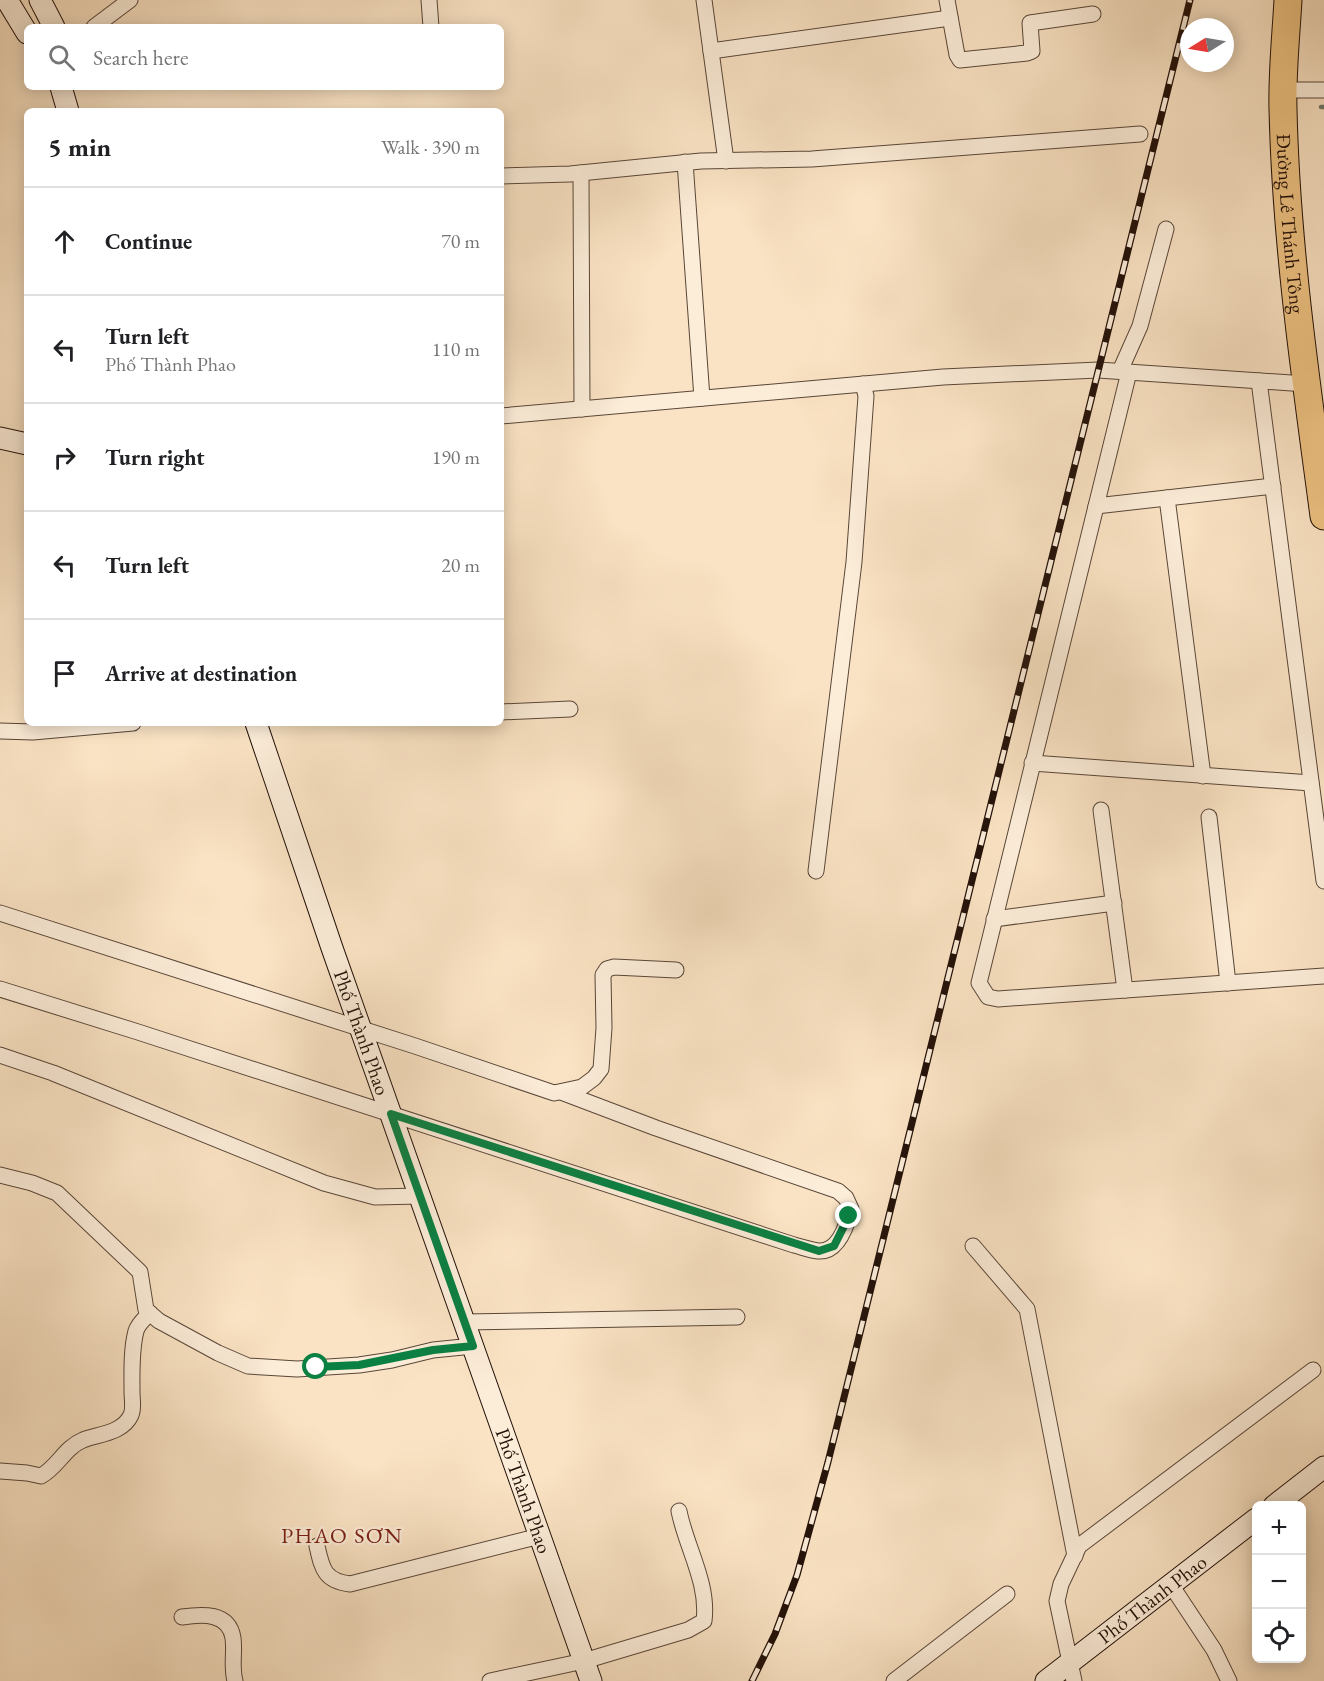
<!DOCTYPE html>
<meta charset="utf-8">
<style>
:root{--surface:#fff;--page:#f2f2f2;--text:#202124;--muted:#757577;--line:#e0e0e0}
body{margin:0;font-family:"EB Garamond",serif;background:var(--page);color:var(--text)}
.controls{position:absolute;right:18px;bottom:18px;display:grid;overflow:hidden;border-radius:9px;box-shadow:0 3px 15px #0003}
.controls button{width:54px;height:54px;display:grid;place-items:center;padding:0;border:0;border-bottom:2px solid var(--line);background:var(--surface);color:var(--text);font:30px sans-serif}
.compass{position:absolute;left:1180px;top:18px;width:54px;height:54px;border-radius:50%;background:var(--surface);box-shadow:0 3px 15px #0003;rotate:259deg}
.stop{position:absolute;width:18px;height:18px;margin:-14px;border:4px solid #0b8043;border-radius:50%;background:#fff}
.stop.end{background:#0b8043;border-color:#fff;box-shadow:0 2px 6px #0008}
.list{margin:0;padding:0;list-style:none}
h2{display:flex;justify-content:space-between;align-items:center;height:78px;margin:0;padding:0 24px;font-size:26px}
h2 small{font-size:20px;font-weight:400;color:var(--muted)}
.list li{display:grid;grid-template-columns:39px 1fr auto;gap:18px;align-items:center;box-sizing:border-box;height:108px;padding:0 24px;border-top:2px solid var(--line)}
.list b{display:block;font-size:22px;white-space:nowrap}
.list p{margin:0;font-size:20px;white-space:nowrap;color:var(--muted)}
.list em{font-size:20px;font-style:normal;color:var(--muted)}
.icon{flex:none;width:33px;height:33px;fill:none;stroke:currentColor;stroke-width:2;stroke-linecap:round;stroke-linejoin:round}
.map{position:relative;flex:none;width:1324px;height:1681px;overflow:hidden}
.search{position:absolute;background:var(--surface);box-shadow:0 3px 15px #0003;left:24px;top:24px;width:480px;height:66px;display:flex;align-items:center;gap:15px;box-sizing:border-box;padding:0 21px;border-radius:9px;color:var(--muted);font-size:22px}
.panel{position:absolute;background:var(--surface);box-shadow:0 3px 15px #0003;left:24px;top:108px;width:480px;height:618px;border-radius:9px}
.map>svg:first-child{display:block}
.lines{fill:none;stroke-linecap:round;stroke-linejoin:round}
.stream{stroke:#6d796c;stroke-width:4.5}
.street-casing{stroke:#594638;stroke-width:17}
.secondary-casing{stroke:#231109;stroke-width:23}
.highway-casing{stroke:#231109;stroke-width:29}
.street{stroke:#fcedd9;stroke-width:15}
.secondary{stroke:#fcedd9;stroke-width:21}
.highway{stroke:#edc282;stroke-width:27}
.rail-casing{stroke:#231109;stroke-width:7}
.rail{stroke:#fcedd9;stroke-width:4.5;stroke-dasharray:14;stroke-linecap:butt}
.route{stroke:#0b8043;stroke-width:8}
.labels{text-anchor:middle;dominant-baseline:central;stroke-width:4.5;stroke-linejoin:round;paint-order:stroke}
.street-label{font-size:20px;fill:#231109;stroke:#fcedd9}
.quarter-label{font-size:22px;letter-spacing:1.5px;fill:#7a1f14;stroke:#fcedd9}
</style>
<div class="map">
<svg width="1324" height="1681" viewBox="0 0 1324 1681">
<rect width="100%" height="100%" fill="#fae3c4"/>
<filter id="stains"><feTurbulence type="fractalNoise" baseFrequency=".00333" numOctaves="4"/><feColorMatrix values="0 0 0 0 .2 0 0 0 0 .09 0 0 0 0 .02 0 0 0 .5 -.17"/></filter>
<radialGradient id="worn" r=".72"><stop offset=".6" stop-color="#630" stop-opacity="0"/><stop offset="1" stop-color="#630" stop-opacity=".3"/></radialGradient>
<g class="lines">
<path class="stream" d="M1321 107H1324"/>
<defs>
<g id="street">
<path d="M429 0 431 27"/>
<path d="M704 0 726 161"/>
<path d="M947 0 957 55 960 60 1027 53 1032 51 1030 23 1093 14"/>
<path d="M94 27 130 0"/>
<path d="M711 51 950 18"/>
<path d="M1284 90H1324"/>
<path d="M685 162 702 398"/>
<path d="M581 173 582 409"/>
<path d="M501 176 570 174 701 161 812 159 1140 134"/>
<path d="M1120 371 1140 326 1166 229"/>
<path d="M1129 372 979 983 988 997 998 999 1324 976"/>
<path d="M1259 381 1324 881"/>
<path d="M501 416 943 377 1098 370 1306 384"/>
<path d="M1167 498 1203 776"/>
<path d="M1096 506 1273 486"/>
<path d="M501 712 570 709"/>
<path d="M0 731 33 732 133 723"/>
<path d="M1032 763 1311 783"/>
<path d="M1101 810 1125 990"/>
<path d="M1209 817 1228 983"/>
<path d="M816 871 854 562 866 396 863 384"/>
<path d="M0 913 415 1046 554 1093 582 1087 594 1078 601 1069 604 1028 603 975 607 969 614 967 676 970"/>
<path d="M994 919 1114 903"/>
<path d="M0 989 138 1032 794 1245C802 1247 810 1250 818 1251 838 1253 847 1225 851 1209L846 1198 838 1191 656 1128 561 1092"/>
<path d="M0 1055 53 1073 324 1183 375 1197 420 1196"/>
<path d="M0 1175 32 1183 57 1193 140 1272 146 1310 159 1321 218 1353 248 1366 297 1369 359 1365 392 1360 433 1350 473 1346"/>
<path d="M973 1246 1027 1309 1075 1556"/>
<path d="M464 1322 737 1317"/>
<path d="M0 1471 27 1473 41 1476C58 1467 64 1448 83 1440 99 1434 123 1433 131 1415 134 1409 132 1399 132 1392 132 1373 131 1350 136 1331 138 1324 145 1318 150 1313"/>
<path d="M317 1546C322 1568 324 1581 350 1584L540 1536"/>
<path d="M1171 1585 1214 1650 1229 1681"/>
<path d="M182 1617C202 1614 229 1612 233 1638 235 1653 231 1666 235 1681"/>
<path d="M490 1681 584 1661 688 1630 704 1621C709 1583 686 1547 679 1511"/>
<path d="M894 1681 1007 1594"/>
<path d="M1074 1681 1057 1601 1061 1584 1079 1546 1313 1370"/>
</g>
<g id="secondary">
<path d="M7 0 27 33"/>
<path d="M40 0 54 27"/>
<path d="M61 87 68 111"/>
<path d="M0 438 27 444"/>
<path id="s1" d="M256 723 332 948 591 1681"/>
<path d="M1274 1506 1324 1467"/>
<path id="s2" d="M1046 1681 1256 1519"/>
</g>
<g id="highway">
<path id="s3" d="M1288 0C1286 36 1282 73 1283 109 1286 245 1306 381 1324 516"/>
</g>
</defs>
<use href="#street" class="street-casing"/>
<use href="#secondary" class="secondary-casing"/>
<use href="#highway" class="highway-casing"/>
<use href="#street" class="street"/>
<use href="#secondary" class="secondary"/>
<use href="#highway" class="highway"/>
<defs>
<path id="rail" d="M752 1681 775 1634 797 1575 828 1462 1190 0"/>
</defs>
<use href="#rail" class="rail-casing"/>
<use href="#rail" class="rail"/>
</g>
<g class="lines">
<path class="route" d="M316 1367 359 1365 433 1350 473 1346 391 1114 819 1251 834 1246 849 1216"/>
</g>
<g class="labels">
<g class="street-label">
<text stroke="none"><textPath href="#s3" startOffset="224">Đường Lê Thánh Tông</textPath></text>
<text stroke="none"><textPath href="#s1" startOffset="327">Phố Thành Phao</textPath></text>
<text stroke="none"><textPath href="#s1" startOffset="813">Phố Thành Phao</textPath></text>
<text stroke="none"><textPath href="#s2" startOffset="134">Phố Thành Phao</textPath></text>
</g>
<g class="quarter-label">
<text x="342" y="1535">PHAO SƠN</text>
</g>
</g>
<rect width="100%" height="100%" filter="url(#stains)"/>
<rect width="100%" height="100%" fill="url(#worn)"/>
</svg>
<div class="controls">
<button>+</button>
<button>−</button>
<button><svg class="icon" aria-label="locate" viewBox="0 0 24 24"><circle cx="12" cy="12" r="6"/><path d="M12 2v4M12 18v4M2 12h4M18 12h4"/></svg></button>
</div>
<svg class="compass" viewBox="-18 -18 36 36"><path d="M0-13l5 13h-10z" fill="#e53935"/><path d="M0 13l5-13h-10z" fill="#757577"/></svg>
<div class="stop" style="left:316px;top:1367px"></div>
<div class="stop end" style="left:849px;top:1216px"></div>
<div class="search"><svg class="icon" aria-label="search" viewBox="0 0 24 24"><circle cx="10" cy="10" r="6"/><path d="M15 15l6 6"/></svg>Search here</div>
<section class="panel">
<h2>5 min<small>Walk · 390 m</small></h2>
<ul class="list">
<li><svg class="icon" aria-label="ahead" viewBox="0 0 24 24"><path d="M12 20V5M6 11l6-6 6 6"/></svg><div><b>Continue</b></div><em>70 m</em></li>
<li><svg class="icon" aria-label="left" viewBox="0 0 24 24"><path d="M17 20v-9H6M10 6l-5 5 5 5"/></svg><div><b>Turn left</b><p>Phố Thành Phao</p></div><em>110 m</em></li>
<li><svg class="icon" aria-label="right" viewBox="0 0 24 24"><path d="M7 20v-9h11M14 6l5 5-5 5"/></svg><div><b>Turn right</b></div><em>190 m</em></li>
<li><svg class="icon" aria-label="left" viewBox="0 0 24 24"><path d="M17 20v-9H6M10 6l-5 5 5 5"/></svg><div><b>Turn left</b></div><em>20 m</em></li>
<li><svg class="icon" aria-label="arrive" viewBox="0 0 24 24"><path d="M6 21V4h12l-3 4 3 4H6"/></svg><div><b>Arrive at destination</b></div></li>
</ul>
</section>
</div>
